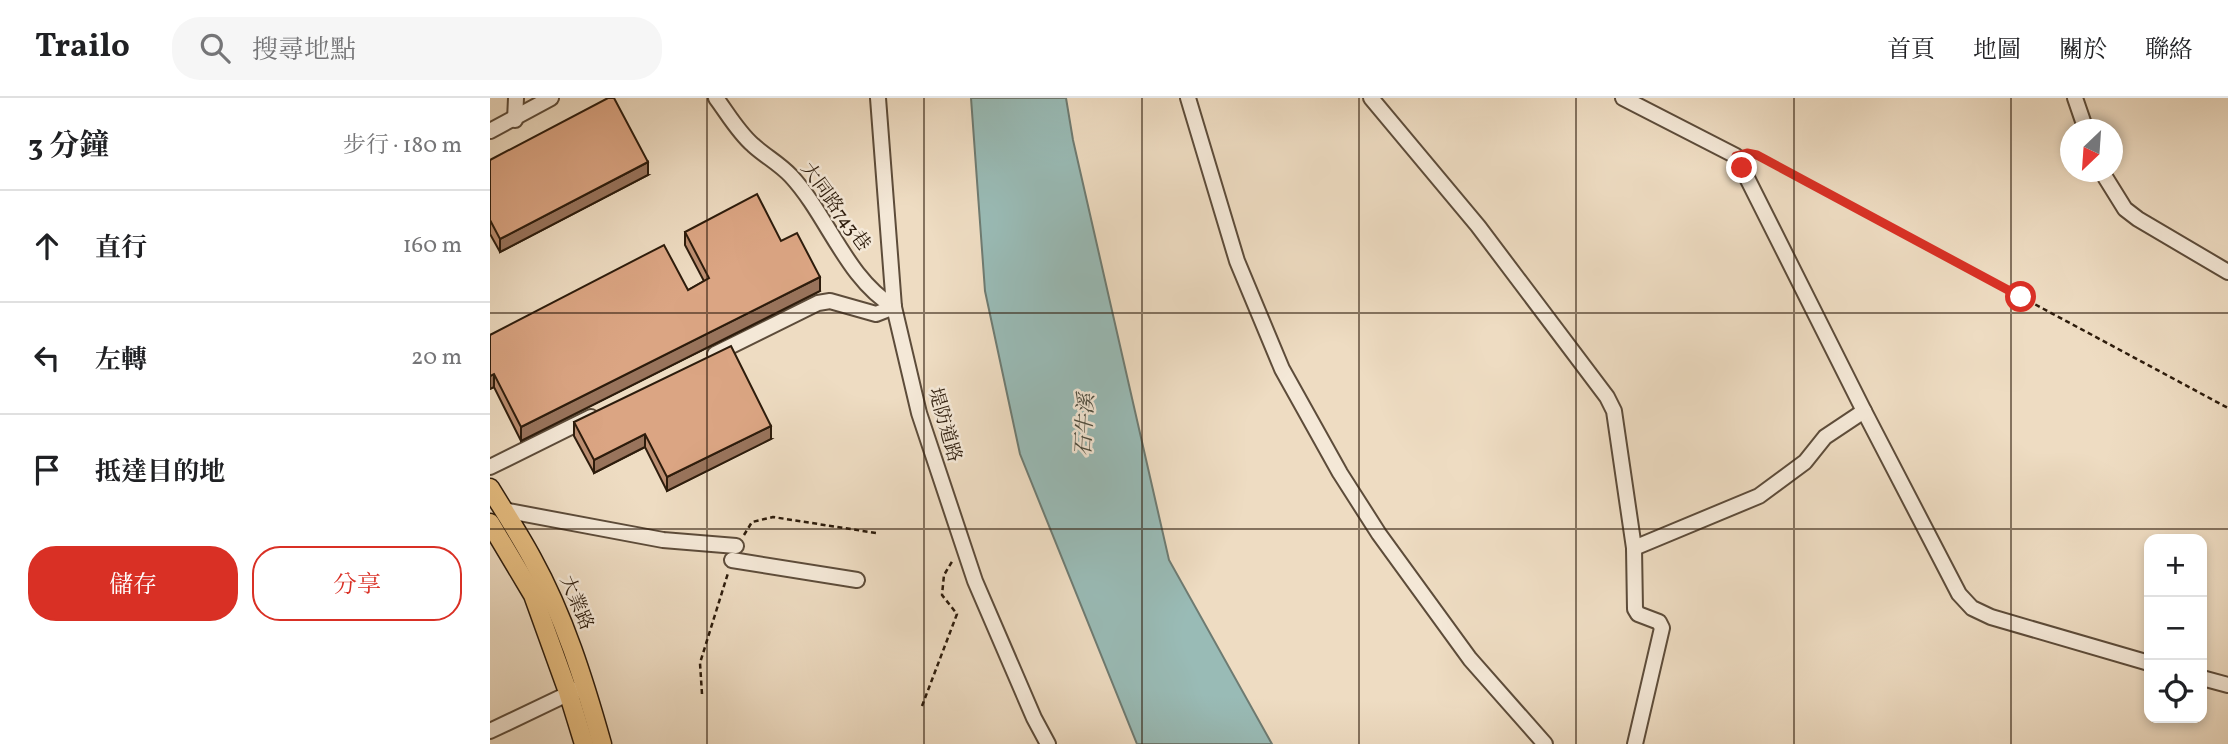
<!DOCTYPE html>
<html lang="zh-TW">
<meta charset="utf-8">
<style>
:root{--surface:#fff;--page:#f6f6f6;--text:#202124;--muted:#757577;--line:#e0e0e0;--accent:#d93025}
body{margin:0;font-family:Vollkorn,"Noto Serif TC",serif;background:var(--page);color:var(--text)}
.controls{position:absolute;right:21px;bottom:21px;display:grid;overflow:hidden;border-radius:14px;box-shadow:0 4px 10px #0003}
.controls button{width:63px;height:63px;display:grid;place-items:center;padding:0;border:0;border-bottom:2px solid var(--line);background:var(--surface);color:var(--text);font:35px sans-serif}
.compass{position:absolute;left:1570px;top:21px;width:63px;height:63px;border-radius:50%;background:var(--surface);box-shadow:0 4px 10px #0003;rotate:205deg}
.stop{position:absolute;width:21px;height:21px;margin:-16px;border:5px solid #d93025;border-radius:50%;background:#fff}
.stop.end{background:#d93025;border-color:#fff;box-shadow:0 2px 7px #0008}
.list{margin:0;padding:0;list-style:none}
h2{display:flex;justify-content:space-between;align-items:center;height:91px;margin:0;padding:0 28px;font-size:30px}
h2 small{font-size:23px;font-weight:400;color:var(--muted)}
.list li{display:grid;grid-template-columns:46px 1fr auto;gap:21px;align-items:center;box-sizing:border-box;height:112px;padding:0 28px;border-top:2px solid var(--line)}
.list b{display:block;font-size:26px;white-space:nowrap}
.list em{font-size:23px;font-style:normal;color:var(--muted)}
.actions{display:flex;gap:14px;padding:21px 28px}
.actions a{flex:1;padding:16px 0;border:2px solid var(--accent);border-radius:28px;text-align:center;font-size:24px;color:var(--accent)}
.actions .main{background:var(--accent);color:#fff}
.icon{flex:none;width:38px;height:38px;fill:none;stroke:currentColor;stroke-width:2;stroke-linecap:round;stroke-linejoin:round}
.map{position:relative;flex:none;width:1738px;height:646px;overflow:hidden}
header{display:flex;align-items:center;gap:42px;box-sizing:border-box;height:98px;padding:0 35px;background:var(--surface);border-bottom:2px solid var(--line)}
header strong{font-size:33px}
nav{display:flex;gap:38px;margin-inline-start:auto;font-size:24px}
.search{width:490px;height:63px;background:var(--page);display:flex;align-items:center;gap:18px;box-sizing:border-box;padding:0 24px;border-radius:28px;color:var(--muted);font-size:26px}
main{display:flex}
aside{flex:1;background:var(--surface)}
.map>svg:first-child{display:block}
.water{fill:#99bbb6;stroke:#6e7b72;stroke-width:2}
.lines{fill:none;stroke-linecap:round;stroke-linejoin:round}
.minor-casing{stroke:#5d4c3a;stroke-width:18}
.major-casing{stroke:#2d1c0c;stroke-width:21}
.path{stroke:#2d1c0c;stroke-width:2.5;stroke-dasharray:5 3.5;stroke-linecap:butt}
.minor{stroke:#f4e8d7;stroke-width:14}
.major{stroke:#e7be81;stroke-width:18}
.wall{fill:#bc8e71;stroke:#2d1c0c;stroke-width:2}
.shaded-wall{fill:#99745c;stroke:#2d1c0c;stroke-width:2}
.building{fill:#dba583;stroke:#2d1c0c;stroke-width:2}
.route{stroke:#d93025;stroke-width:9}
.grid{fill:none;stroke:#2d1c0c;stroke-width:2;stroke-opacity:0.55}
.labels{text-anchor:middle;dominant-baseline:central;stroke-width:5;stroke-linejoin:round;paint-order:stroke}
.street-label{font-size:19px;fill:#2d1c0c;stroke:#f4e8d7}
.water-label{font-size:21px;font-style:italic;fill:#4d4c3f;stroke:#f4e8d7}
</style>
<header>
<strong>Trailo</strong>
<div class="search"><svg class="icon" aria-label="search" viewBox="0 0 24 24"><circle cx="10" cy="10" r="6"/><path d="M15 15l6 6"/></svg>搜尋地點</div>
<nav><a>首頁</a><a>地圖</a><a>關於</a><a>聯絡</a></nav>
</header>
<main>
<aside>
<h2>3 分鐘<small>步行 · 180 m</small></h2>
<ul class="list">
<li><svg class="icon" aria-label="ahead" viewBox="0 0 24 24"><path d="M12 20V5M6 11l6-6 6 6"/></svg><div><b>直行</b></div><em>160 m</em></li>
<li><svg class="icon" aria-label="left" viewBox="0 0 24 24"><path d="M17 20v-9H6M10 6l-5 5 5 5"/></svg><div><b>左轉</b></div><em>20 m</em></li>
<li><svg class="icon" aria-label="arrive" viewBox="0 0 24 24"><path d="M6 21V4h12l-3 4 3 4H6"/></svg><div><b>抵達目的地</b></div></li>
</ul>
<div class="actions"><a class="main">儲存</a><a>分享</a></div>
</aside>
<div class="map">
<svg width="1738" height="646" viewBox="0 0 1738 646">
<rect width="100%" height="100%" fill="#eedcc2"/>
<filter id="stains"><feTurbulence type="fractalNoise" baseFrequency=".00286" numOctaves="4"/><feColorMatrix values="0 0 0 0 .2 0 0 0 0 .09 0 0 0 0 .02 0 0 0 .5 -.17"/></filter>
<radialGradient id="worn" r=".72"><stop offset=".6" stop-color="#630" stop-opacity="0"/><stop offset="1" stop-color="#630" stop-opacity=".3"/></radialGradient>
<path class="water" d="M481 0H576L583 42 679 462 782 646H647L530 356 495 193Z"/>
<g class="lines">
<defs>
<g id="minor">
<path d="M226 0C238 16 248 34 263 47 275 58 290 66 301 78 338 118 356 180 404 209"/>
<path d="M388 0 404 209 429 315 485 483 544 620 558 646"/>
<path d="M698 0 747 163 792 271 850 375 889 436 980 561 1055 646"/>
<path d="M881 0 988 128 1117 299 1124 313 1144 450 1145 511 1148 516 1169 524 1172 530 1145 646"/>
<path d="M1133 0 1246 58 1374 313 1469 496 1482 510 1501 519 1659 565"/>
<path d="M1585 0 1596 32"/>
<path d="M25 22 26 0"/>
<path d="M0 33 61 0"/>
<path d="M1612 74 1635 111 1648 121 1738 174"/>
<path d="M225 256 328 205 340 203 386 216 404 209"/>
<path d="M0 369 101 319"/>
<path d="M13 412 173 442 246 448"/>
<path d="M1144 450 1269 398 1315 364 1335 339 1374 313"/>
<path d="M242 462 367 482"/>
<path d="M1712 580 1738 587"/>
<path d="M0 633 88 591"/>
</g>
<g id="major">
<path d="M0 390C14 413 29 436 42 460 74 518 94 582 112 646"/>
<path d="M0 425 43 497 78 594 94 646"/>
</g>
</defs>
<use href="#minor" class="minor-casing"/>
<use href="#major" class="major-casing"/>
<g class="path">
<path d="M1260 56 1267 57 1738 310"/>
<path d="M254 437 262 424 283 419 386 435"/>
<path d="M212 596 210 565 238 475"/>
<path d="M432 608 467 516 452 497 454 477 463 462"/>
</g>
<use href="#minor" class="minor"/>
<use href="#major" class="major"/>
</g>
<g class="wall">
<path d="M0 62 158 77 10 154 0 136Z"/>
<path d="M195 134 291 143 330 193 31 343 4 289 0 291V237L198 192 214 183 195 147Z"/>
<path d="M84 324 281 341 177 393 155 349 104 375 84 338Z"/>
</g>
<g class="shaded-wall">
<path d="M158 64V77L10 154V141Z"/>
<path d="M330 179V193L31 343V329Z"/>
<path d="M4 276V289L0 291V278Z"/>
<path d="M281 328V341L177 393V379Z"/>
<path d="M155 336V349L104 375V362Z"/>
</g>
<g class="building">
<path d="M118 0H124L158 64 10 141 0 122V62Z"/>
<path d="M267 96 291 143 307 135 330 179 31 329 4 276 0 278V237L174 147 198 192 219 180 195 134Z"/>
<path d="M241 248 281 328 177 379 155 336 104 362 84 324Z"/>
</g>
<g class="lines">
<path class="route" d="M1252 70 1246 58 1257 55 1267 57 1531 199"/>
</g>
<path class="grid" d="M217 0V646M434 0V646M652 0V646M869 0V646M1086 0V646M1304 0V646M1521 0V646M0 215H1738M0 431H1738"/>
<g class="labels">
<g class="street-label">
<text transform="translate(345 109) rotate(54)">大同路743巷</text>
<text transform="translate(454 327) rotate(74)">堤防道路</text>
<text transform="translate(86 505) rotate(67)">大業路</text>
</g>
<g class="water-label">
<text transform="translate(596 327) rotate(-87)">石牛溪</text>
</g>
</g>
<rect width="100%" height="100%" filter="url(#stains)"/>
<rect width="100%" height="100%" fill="url(#worn)"/>
</svg>
<div class="controls">
<button>+</button>
<button>−</button>
<button><svg class="icon" aria-label="locate" viewBox="0 0 24 24"><circle cx="12" cy="12" r="6"/><path d="M12 2v4M12 18v4M2 12h4M18 12h4"/></svg></button>
</div>
<svg class="compass" viewBox="-18 -18 36 36"><path d="M0-13l5 13h-10z" fill="#e53935"/><path d="M0 13l5-13h-10z" fill="#757577"/></svg>
<div class="stop" style="left:1531px;top:199px"></div>
<div class="stop end" style="left:1252px;top:70px"></div>
</div>
</main>
